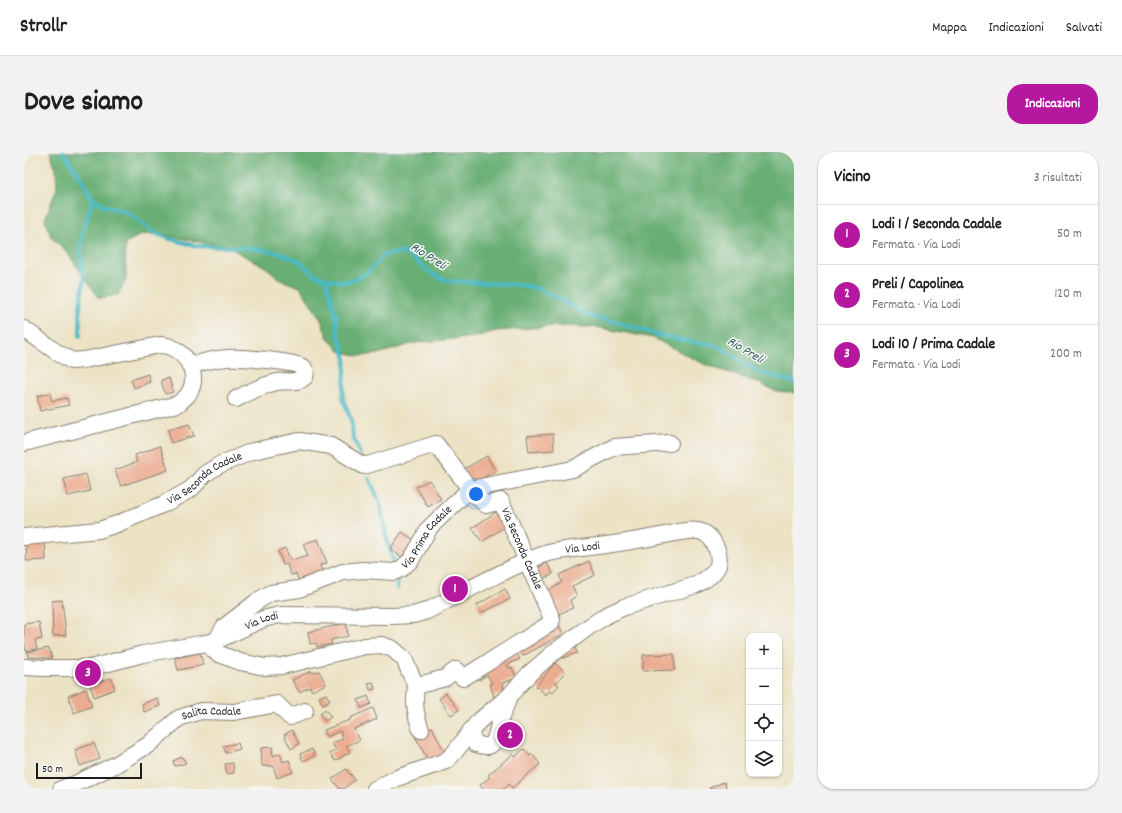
<!DOCTYPE html>
<html lang="it">
<meta charset="utf-8">
<style>
:root{--surface:#fff;--page:#f2f2f2;--text:#202124;--muted:#757577;--line:#e0e0e0;--accent:#b5179e}
body{margin:0;font-family:Dekko,sans-serif;background:var(--page);color:var(--text)}
.controls{position:absolute;right:12px;bottom:12px;display:grid;overflow:hidden;border-radius:8px;box-shadow:0 1px 3px #0004}
.controls button{width:36px;height:36px;display:grid;place-items:center;padding:0;border:0;border-bottom:1px solid var(--line);background:var(--surface);color:var(--text);font:20px sans-serif}
.scale{position:absolute;left:12px;bottom:10px;width:106px;box-sizing:border-box;padding-left:4px;border:2px solid #1c1c1c;border-top:0;font-size:11px;line-height:14px;white-space:nowrap;color:#1c1c1c;-webkit-text-stroke:3px #f6f6f2;paint-order:stroke}
.you{position:absolute;left:452px;top:342px;width:14px;height:14px;margin:-10px;border:3px solid #fff;border-radius:50%;background:#1a73e8;box-shadow:0 0 0 6px #1a73e833}
.badge{display:grid;place-items:center;width:26px;height:26px;border-radius:50%;background:var(--accent);color:#fff;font-size:13px;font-weight:700}
.pin{position:absolute;translate:-50% -50%;border:2px solid #fff;box-shadow:0 1px 4px #0006}
.list{margin:0;padding:0;list-style:none}
h2{display:flex;justify-content:space-between;align-items:center;height:52px;margin:0;padding:0 16px;font-size:17px}
h2 small{font-size:13px;font-weight:400;color:var(--muted)}
.list li{display:grid;grid-template-columns:26px 1fr auto;gap:12px;align-items:center;box-sizing:border-box;height:60px;padding:0 16px;border-top:1px solid var(--line)}
.list b{display:block;font-size:15px;white-space:nowrap}
.list p{margin:0;font-size:13px;white-space:nowrap;color:var(--muted)}
.list em{font-size:13px;font-style:normal;color:var(--muted)}
.icon{flex:none;width:22px;height:22px;fill:none;stroke:currentColor;stroke-width:2;stroke-linecap:round;stroke-linejoin:round}
.map{position:relative;flex:none;width:770px;height:637px;overflow:hidden;border-radius:16px}
header{display:flex;align-items:center;gap:24px;box-sizing:border-box;height:56px;padding:0 20px;background:var(--surface);border-bottom:1px solid var(--line)}
header strong{font-size:19px}
nav{display:flex;gap:22px;margin-inline-start:auto;font-size:14px}
.intro{display:flex;align-items:center;justify-content:space-between;box-sizing:border-box;height:96px;padding:0 24px}
h1{margin:0;font-size:28px}
.button{padding:10px 18px;border-radius:16px;background:var(--accent);color:#fff;font-size:14px;font-weight:700}
main{display:flex;gap:24px;padding:0 24px}
aside{flex:1;background:var(--surface);border-radius:16px;box-shadow:0 1px 3px #0004}
.map>svg:first-child{display:block}
.forest{fill:#69af74;stroke:#426648}
.lines{fill:none;stroke-linecap:round;stroke-linejoin:round}
.stream{stroke:#4cbac4;stroke-width:4}
.building{fill:#ecac90}
.minor-casing{stroke:#847f70;stroke-width:18}
.minor{stroke:#fff;stroke-width:16}
.labels{text-anchor:middle;dominant-baseline:central;stroke-width:3;stroke-linejoin:round;paint-order:stroke}
.street-label{font-size:12px;fill:#1c1c1c;stroke:#f6f6f2}
.water-label{font-size:13px;font-style:italic;fill:#2f5b5f;stroke:#f6f6f2}
</style>
<header>
<strong>Strollr</strong>
<nav><a>Mappa</a><a>Indicazioni</a><a>Salvati</a></nav>
</header>
<div class="intro"><h1>Dove siamo</h1><a class="button">Indicazioni</a></div>
<main>
<div class="map">
<svg width="770" height="637" viewBox="0 0 770 637">
<rect width="100%" height="100%" fill="#f6f6f2"/>
<filter id="ink" filterUnits="userSpaceOnUse"><feTurbulence type="fractalNoise" baseFrequency=".025" numOctaves="2"/><feDisplacementMap in="SourceGraphic" scale="8" xChannelSelector="R" yChannelSelector="G"/><feConvolveMatrix kernelMatrix="1 2 1 2 8 2 1 2 1" color-interpolation-filters="sRGB"/></filter>
<filter id="wash" filterUnits="userSpaceOnUse"><feTurbulence type="fractalNoise" baseFrequency=".012" numOctaves="4" result="noise"/><feDisplacementMap in="SourceGraphic" scale="16" xChannelSelector="R" yChannelSelector="G"/><feGaussianBlur stdDeviation="0.9" result="paint"/><feColorMatrix in="noise" values="0 0 0 0 0 0 0 0 0 0 0 0 0 0 0 0 0 1.4 0 .05"/><feComposite in="paint" operator="in"/></filter>
<g filter="url(#wash)">
<rect width="100%" height="100%" fill="#ece2c4"/>
<path class="forest" d="M26 0H770V241L753 240 735 231 682 213 629 186 572 175 531 174 472 179 451 185 390 191 354 202 335 204 316 199 304 186 297 168 276 135 257 128 243 116 206 96 140 83 119 82 101 91 102 126 94 143 75 146 42 99 27 85 21 67 33 36 32 17Z"/>
<g class="lines">
<g class="stream">
<path d="M39 0 55 23 65 41 69 46 81 54 103 60 130 81 146 87 173 94 226 96 256 101 275 109 291 123 302 127 320 130 330 128 344 120 360 103 377 100 385 104 410 123 425 129 498 133 512 136 540 149 555 159 566 164 596 171 634 183 674 191 688 192 699 197 727 216 737 221 770 230"/>
<path d="M302 127 312 163 314 182 322 206 319 246 327 268 329 285 336 302"/>
<path d="M56 184V154L60 126 57 112V87L69 46"/>
<path d="M345 326 356 351 364 393 372 415"/>
<path d="M373 437 374 422"/>
</g>
</g>
<g id="blocks">
<g class="building">
<path d="M124 222 126 230 110 236 107 228Z"/>
<path d="M145 226 149 240 141 242 137 228Z"/>
<path d="M26 241 28 249 43 246 45 253 16 259 13 244Z"/>
<path d="M165 272 170 284 147 291 144 278Z"/>
<path d="M529 282 530 298 505 300 503 284Z"/>
<path d="M136 294 144 318 97 334 91 318 113 310 111 303Z"/>
<path d="M463 304 471 319 448 332 440 317Z"/>
<path d="M62 322 66 339 44 344 40 327Z"/>
<path d="M405 328 417 347 404 355 392 335Z"/>
<path d="M472 360 482 374 458 390 448 376Z"/>
<path d="M378 380 390 388 378 405 366 397Z"/>
<path d="M21 387 22 408 2 409 3 388Z"/>
<path d="M294 387 303 411 296 413 300 426 277 434 272 422 267 423 263 412 259 413 254 399 261 396 267 409 284 404 279 392Z"/>
<path d="M565 409 571 423 548 434 553 444 546 448 549 456 529 464 519 443 538 430 535 423Z"/>
<path d="M523 411 529 422 513 430 508 419Z"/>
<path d="M481 437 486 447 457 461 453 453Z"/>
<path d="M38 448 42 483 29 484 28 449Z"/>
<path d="M15 470 18 487 11 488 13 497 2 499 0 490V472Z"/>
<path d="M322 471 324 484 307 488 308 492 293 495 292 491 286 492 284 480Z"/>
<path d="M534 471 539 482 499 504 492 494Z"/>
<path d="M551 495 553 501 539 506 536 505Z"/>
<path d="M25 496 28 506 4 505 3 500Z"/>
<path d="M492 500 496 507 483 513 485 516 488 515 492 526 478 531 481 540 470 545 466 532 468 531 463 523 455 528 451 520Z"/>
<path d="M176 501 179 513 154 518 151 506Z"/>
<path d="M650 502 651 518 619 519V503Z"/>
<path d="M531 511 541 520 532 531 535 533 528 541 525 539 522 543 512 534Z"/>
<path d="M287 519 289 521 295 519 302 532 288 539 286 535 275 540 268 528Z"/>
<path d="M87 526 91 537 70 545 66 533Z"/>
<path d="M349 530 351 537 346 538 344 531Z"/>
<path d="M62 537 68 554 50 561 44 544Z"/>
<path d="M422 541 435 558 427 563 415 547Z"/>
<path d="M302 542 306 549 299 553 295 545Z"/>
<path d="M344 544 347 552 337 556 334 548Z"/>
<path d="M133 546 136 554 120 560 118 552Z"/>
<path d="M349 556 353 567 330 577 336 588 322 594 326 600 311 609 306 601 312 598 308 591 319 587 316 579 303 585 300 578 326 568V566Z"/>
<path d="M301 558 307 565 301 569 296 562Z"/>
<path d="M408 575 421 601 404 608 390 582Z"/>
<path d="M268 578 275 592 267 597 260 583Z"/>
<path d="M70 591 76 607 56 614 51 598Z"/>
<path d="M214 591 216 597 202 601 199 594Z"/>
<path d="M248 595 249 604 256 601 259 610 265 608 269 620 253 626 249 614H238L237 596Z"/>
<path d="M288 597 291 604 279 609 276 602Z"/>
<path d="M500 597 506 604 508 602 516 612 488 636 485 632 480 637H459L456 633 466 625 464 623 489 602 491 605Z"/>
<path d="M158 605 162 611 151 614 149 609Z"/>
<path d="M209 611 210 621 203 622 201 612Z"/>
<path d="M322 617 331 628 319 637H316L308 627Z"/>
<path d="M700 630 703 637H686L685 636Z"/>
</g>
</g>
</g>
<g filter="url(#ink)">
<use href="#blocks" fill-opacity="0" stroke="#847f70" stroke-width="1"/>
<g class="lines">
<defs>
<g id="minor">
<path d="M0 177 34 201 48 209 60 208 136 193C158 193 178 220 165 241 163 245 158 248 154 252L0 291"/>
<path d="M166 214C178 210 190 207 203 206 215 205 272 209 280 216 282 219 282 222 281 225 273 232 263 228 253 230 239 233 225 240 212 247"/>
<path id="s1" d="M0 385 75 378 93 372 140 352 167 337 181 322 195 313 229 299 275 289 307 294 340 314 412 292 446 337 462 353 477 349 528 467 527 471 439 526 432 518 421 526 392 534 380 507 369 497 358 493 341 494 258 514 241 515 216 510 193 501 182 491"/>
<path id="s2" d="M195 484 200 475 235 448 247 441 275 437 319 420 339 418 370 420 377 417 387 408 406 375 446 337 549 317 590 295 646 291"/>
<path id="s3" d="M0 515 19 516H66L119 502 182 491 194 488 239 467 256 463 369 464 389 463 403 459C441 440 478 418 518 403 533 398 551 397 566 395 592 392 616 388 641 383 652 381 667 376 678 380 689 384 697 401 694 413 691 423 680 428 672 433L600 455 583 463 566 474 528 502 506 521 486 543 454 570 430 601 422 609 373 626 351 637"/>
<path d="M392 534C390 552 391 561 397 578"/>
<path d="M447 578V584L452 592C472 599 471 587 475 572 477 563 482 554 485 545"/>
<path id="s4" d="M37 637 51 632 91 613 124 593 155 566 177 559 210 560 253 552 266 565 281 559"/>
</g>
</defs>
<use href="#minor" class="minor-casing"/>
<use href="#minor" class="minor"/>
</g>
</g>
<g class="labels">
<g class="street-label">
<text stroke="none"><textPath href="#s1" startOffset="194">Via Seconda Cadale</textPath></text>
<text stroke="none"><textPath href="#s2" startOffset="244">Via Prima Cadale</textPath></text>
<text stroke="none"><textPath href="#s3" startOffset="581">Via Lodi</textPath></text>
<text stroke="none"><textPath href="#s1" startOffset="590">Via Seconda Cadale</textPath></text>
<text stroke="none"><textPath href="#s3" startOffset="245">Via Lodi</textPath></text>
<text stroke="none"><textPath href="#s4" startOffset="172">Salita Cadale</textPath></text>
</g>
<g class="water-label">
<text transform="translate(404 105) rotate(32)">Rio Preli</text>
<text transform="translate(721 199) rotate(31)">Rio Preli</text>
</g>
</g>
</svg>
<div class="controls">
<button>+</button>
<button>−</button>
<button><svg class="icon" aria-label="locate" viewBox="0 0 24 24"><circle cx="12" cy="12" r="6"/><path d="M12 2v4M12 18v4M2 12h4M18 12h4"/></svg></button>
<button><svg class="icon" aria-label="layers" viewBox="0 0 24 24"><path d="M12 4l9 5-9 5-9-5zM3 14l9 5 9-5"/></svg></button>
</div>
<div class="scale">50 m</div>
<div class="you"></div>
<div class="pin badge" style="left:431px;top:437px">1</div>
<div class="pin badge" style="left:486px;top:583px">2</div>
<div class="pin badge" style="left:64px;top:521px">3</div>
</div>
<aside>
<h2>Vicino<small>3 risultati</small></h2>
<ul class="list">
<li><span class="badge">1</span><div><b>Lodi 1 / Seconda Cadale</b><p>Fermata · Via Lodi</p></div><em>50 m</em></li>
<li><span class="badge">2</span><div><b>Preli / Capolinea</b><p>Fermata · Via Lodi</p></div><em>120 m</em></li>
<li><span class="badge">3</span><div><b>Lodi 10 / Prima Cadale</b><p>Fermata · Via Lodi</p></div><em>200 m</em></li>
</ul>
</aside>
</main>
